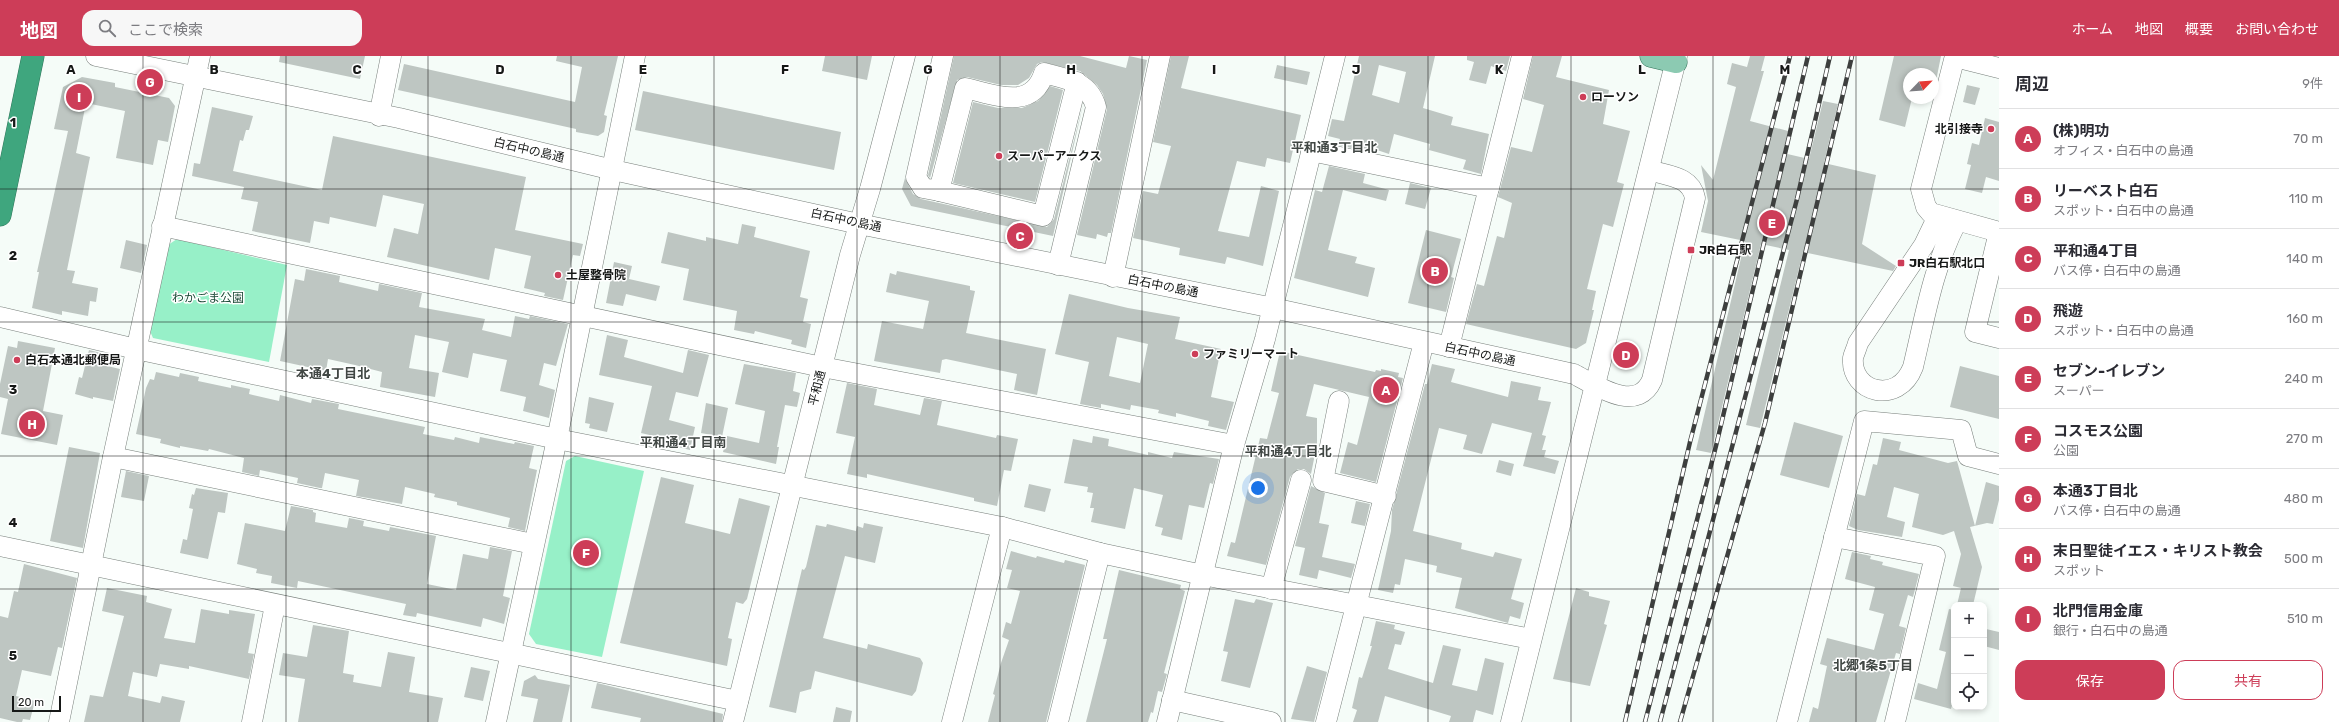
<!DOCTYPE html>
<html lang="ja">
<meta charset="utf-8">
<style>
:root{--surface:#fff;--page:#f7f7f7;--text:#2b2b33;--muted:#7c7c81;--line:#e1e1e2;--accent:#cd3d58}
body{margin:0;font-family:Rubik,"Noto Sans JP",sans-serif;background:var(--page);color:var(--text)}
.controls{position:absolute;right:12px;bottom:12px;display:grid;overflow:hidden;border-radius:8px;box-shadow:0 2px 6px #0003}
.controls button{width:36px;height:36px;display:grid;place-items:center;padding:0;border:0;border-bottom:1px solid var(--line);background:var(--surface);color:var(--text);font:20px sans-serif}
.compass{position:absolute;left:1903px;top:12px;width:36px;height:36px;border-radius:50%;background:var(--surface);box-shadow:0 2px 6px #0003;rotate:65deg}
.scale{position:absolute;left:12px;bottom:10px;width:49px;box-sizing:border-box;padding-left:4px;border:2px solid #161817;border-top:0;font-size:11px;line-height:14px;white-space:nowrap;color:#161817;-webkit-text-stroke:3px #fff;paint-order:stroke}
.you{position:absolute;left:1258px;top:432px;width:14px;height:14px;margin:-10px;border:3px solid #fff;border-radius:50%;background:#1a73e8;box-shadow:0 0 0 6px #1a73e833}
.badge{display:grid;place-items:center;width:26px;height:26px;border-radius:50%;background:var(--accent);color:#fff;font-size:13px;font-weight:700}
.pin{position:absolute;translate:-50% -50%;border:2px solid #fff;box-shadow:0 1px 4px #0006}
.list{margin:0;padding:0;list-style:none}
h2{display:flex;justify-content:space-between;align-items:center;height:52px;margin:0;padding:0 16px;font-size:17px}
h2 small{font-size:13px;font-weight:400;color:var(--muted)}
.list li{display:grid;grid-template-columns:26px 1fr auto;gap:12px;align-items:center;box-sizing:border-box;height:60px;padding:0 16px;border-top:1px solid var(--line)}
.list b{display:block;font-size:15px;white-space:nowrap}
.list p{margin:0;font-size:13px;white-space:nowrap;color:var(--muted)}
.list em{font-size:13px;font-style:normal;color:var(--muted)}
.actions{display:flex;gap:8px;padding:12px 16px}
.actions a{flex:1;padding:9px 0;border:1px solid var(--accent);border-radius:12px;text-align:center;font-size:14px;color:var(--accent)}
.actions .main{background:var(--accent);color:#fff}
.icon{flex:none;width:22px;height:22px;fill:none;stroke:currentColor;stroke-width:2;stroke-linecap:round;stroke-linejoin:round}
.map{position:relative;flex:none;width:1999px;height:666px;overflow:hidden}
header{display:flex;align-items:center;gap:24px;box-sizing:border-box;height:56px;padding:0 20px;background:var(--accent);color:#fff}
header strong{font-size:19px}
nav{display:flex;gap:22px;margin-inline-start:auto;font-size:14px}
.search{width:280px;height:36px;background:var(--page);display:flex;align-items:center;gap:10px;box-sizing:border-box;padding:0 14px;border-radius:12px;color:var(--muted);font-size:15px}
main{display:flex}
aside{flex:1;background:var(--surface)}
.map>svg:first-child{display:block}
.green{fill:#97f0c8}
.building{fill:#bec6c2;fill-rule:evenodd}
.lines{fill:none;stroke-linecap:round;stroke-linejoin:round}
.minor-casing{stroke:#787f7b;stroke-width:21}
.major-casing{stroke:#31745a;stroke-width:23}
.highway-casing{stroke:#31745a;stroke-width:23}
.minor{stroke:#fff;stroke-width:20}
.major{stroke:#8ccab2;stroke-width:22}
.highway{stroke:#3fa67e;stroke-width:22}
.rail-casing{stroke:#3d3f3e;stroke-width:4.5}
.rail{stroke:#fff;stroke-width:3;stroke-dasharray:9;stroke-linecap:butt}
.grid{fill:none;stroke:#161817;stroke-width:1;stroke-opacity:0.55}
.poi-dot{fill:#cd3d58;stroke:#fff;stroke-width:1.5}
.labels{text-anchor:middle;dominant-baseline:central;stroke-width:3;stroke-linejoin:round;paint-order:stroke}
.poi-label{font-size:12px;font-weight:bold;fill:#161817;stroke:#fff;text-anchor:start}
.street-label{font-size:12px;fill:#161817;stroke:#fff}
.park-label{font-size:12px;fill:#1e4c39;stroke:#fff}
.neighbourhood-label{font-size:13px;font-weight:bold;fill:#414744;stroke:#fff}
.grid-label{font-size:13px;text-anchor:middle;font-weight:bold;fill:#161817;stroke:#fff;stroke-width:3;stroke-linejoin:round;paint-order:stroke}
</style>
<header>
<strong>地図</strong>
<div class="search"><svg class="icon" aria-label="search" viewBox="0 0 24 24"><circle cx="10" cy="10" r="6"/><path d="M15 15l6 6"/></svg>ここで検索</div>
<nav><a>ホーム</a><a>地図</a><a>概要</a><a>お問い合わせ</a></nav>
</header>
<main>
<div class="map">
<svg width="1999" height="666" viewBox="0 0 1999 666">
<rect width="100%" height="100%" fill="#f5fcf8"/>
<g class="green">
<path d="M177 183 287 209 269 306 153 282 150 275 168 189Z"/>
<path d="M575 400 644 415 602 601 536 588 529 578 566 405Z"/>
</g>
<g class="building">
<path d="M280 0H365L360 23 279 6Z"/>
<path d="M557 0H618L604 59 607 60 604 76 598 80 576 76V73L398 34 404 8 575 46 582 11 556 5Z"/>
<path d="M825 0H872L867 24 822 15Z"/>
<path d="M954 0H1080L1126 12 1129 0 1147 4 1111 177H1108L1107 181 1097 178 1096 183 1077 179 1107 53 1103 38 1097 29 1080 15 1042 6 1037 8 1029 22 1018 29H1001L967 21 957 24 930 122 928 119Z"/>
<path d="M1171 0H1189L1181 32 1301 59 1290 107 1267 102 1265 111 1237 105 1218 175 1249 181 1261 130 1279 135 1263 210 1227 201 1225 208 1179 199 1180 192 1133 182 1143 135 1158 138 1171 90 1153 86Z"/>
<path d="M1359 0H1435L1423 52 1453 61 1451 69 1489 78 1481 118 1463 113 1466 104 1429 94 1430 88 1394 78 1389 98 1371 92 1370 96 1338 89 1340 83 1328 80 1332 63 1344 65ZM1379 9 1406 16 1399 47 1372 39Z"/>
<path d="M1467 0H1510L1506 15 1491 10 1486 28 1469 24 1474 6 1467 4Z"/>
<path d="M1533 0H1562L1556 21 1609 34 1603 68 1630 75 1617 126 1624 128 1613 171 1603 168 1587 233 1596 235 1592 254H1594L1586 287 1576 293 1466 268 1477 228 1484 230 1497 180 1504 182 1512 147 1498 141 1511 91 1532 96 1544 49 1523 43Z"/>
<path d="M1750 0H1765L1761 15H1764L1750 65 1788 75 1783 97 1809 103 1823 45 1838 48 1824 107 1876 119 1862 188 1896 210 1893 215 1803 196 1760 372 1746 369 1789 194 1761 188 1711 397 1696 394 1745 185 1701 176 1708 145 1701 109 1713 124 1736 31 1727 28 1732 7 1747 11Z"/>
<path d="M1894 0H1941L1933 40V18H1909V42H1912L1905 71 1879 64Z"/>
<path d="M1277 9 1310 16 1307 29 1274 22Z"/>
<path d="M82 21 115 27V31L169 42 175 50 168 86 158 84 153 109 116 102 125 55 86 47 76 97 90 101 67 214 75 215 72 227 98 232 96 246 90 245 88 260 62 255V259L32 252 39 216H37L68 75 54 73 63 31Z"/>
<path d="M1967 29 1980 32 1975 49 1963 46Z"/>
<path d="M1050 30 1063 34 1035 146 953 127 973 46 998 52H1022L1038 45Z"/>
<path d="M643 35 841 76 834 114 635 74Z"/>
<path d="M1083 49 1053 180 911 150 902 133 905 122 913 138 921 143 1047 171 1054 163Z"/>
<path d="M212 51 253 60 249 74H246L243 85 240 84 233 115 322 134 333 80 526 121 515 174 583 188 580 200 573 199 563 244 544 240 545 237 524 232 531 200 495 192 489 224 387 201 394 172 418 178 424 148 383 139 376 171 330 161 329 168 314 165 310 187 252 175 258 146 241 143 244 131 192 120 194 107 200 108Z"/>
<path d="M1985 62 1999 66V125L1986 121 1982 137 1965 133 1971 109 1967 108 1972 87 1979 89Z"/>
<path d="M1329 110 1365 118 1363 127 1389 134 1386 145 1343 134 1328 194 1357 201 1355 207 1375 212 1368 241 1294 222 1315 134 1322 136Z"/>
<path d="M1410 127 1431 132 1425 153 1405 148Z"/>
<path d="M742 168 756 171 754 181 810 195 800 241 808 243 803 266 811 268 806 292 791 288 792 284 755 275 754 278 734 274 737 255 683 244 689 213 661 207 668 176 706 185V181L738 188Z"/>
<path d="M1426 174 1461 183 1451 221 1454 222 1446 256 1408 247Z"/>
<path d="M126 184 147 189 141 217 120 212Z"/>
<path d="M614 206 632 210 629 223 660 230 656 245 626 238 623 250 606 247Z"/>
<path d="M306 213 340 220 339 226 378 235 379 228 422 237 419 251 485 263 482 274 511 281 515 260 529 263 530 260 568 268 556 310 544 307 539 329 555 334 549 362 523 355 526 341 500 335 507 304 473 297 468 322 442 316 449 286 415 279 409 312 439 317 435 341 380 331 382 316 355 309 328 303 326 315 280 305 295 223 304 225Z"/>
<path d="M897 215 970 230V234L975 235 966 277 1046 293 1037 339 1014 334 1017 318 946 303 942 304 940 317 874 305 882 265 923 273 929 245 886 236 890 217 896 219Z"/>
<path d="M1069 238 1128 252 1180 261 1175 283 1221 293 1211 341 1234 346 1226 374 1208 370 1209 365 1176 357V361L1158 357 1159 354 1131 349 1130 354 1101 348V352L1080 348 1089 306 1055 298ZM1117 281 1148 288 1140 327 1109 320Z"/>
<path d="M607 279 628 284 624 301 683 317 688 294 709 299 698 341 676 336 669 364 695 371 690 394 670 389 671 384 641 377 652 330 599 319Z"/>
<path d="M18 285 55 292 43 355 63 359 57 389 1 378 8 343 0 341V328L8 290 17 292Z"/>
<path d="M89 294 105 298 103 309 120 313 113 345 93 341V343L75 338 79 321 82 322Z"/>
<path d="M1280 295 1375 316 1376 314 1381 315V313L1399 317 1398 321 1403 322 1376 426 1340 417 1348 386 1357 389 1369 341 1314 328 1306 360 1317 362V388L1311 418 1304 413H1298L1290 421 1266 509 1227 500 1231 486 1235 487 1260 382 1267 383 1279 337 1271 335Z"/>
<path d="M744 308 796 317 793 335 800 337 797 351 785 349 777 391H779L776 408 723 396 727 380 759 387 765 355 735 348Z"/>
<path d="M1432 308 1455 313 1451 326 1508 341 1511 325 1541 331 1538 344 1551 346 1542 379 1546 380 1542 394H1546L1544 401 1559 405 1555 418 1523 410 1532 377 1492 367 1482 398 1463 393 1467 379 1439 372 1413 475 1462 487 1461 493 1493 501 1495 496 1522 503 1511 543 1524 547 1520 563 1510 560 1508 567 1455 552 1462 522 1436 516 1437 510 1405 503 1400 529 1395 528 1393 537 1378 534 1391 475 1392 454 1425 328H1427Z"/>
<path d="M1960 310 1999 320V363L1950 351Z"/>
<path d="M156 316 179 321 180 317 199 321 198 325 231 332V329L250 333 249 338 279 345 280 339 311 347 312 343 339 348 338 353 425 371 423 378 454 384 455 381 479 387 480 381 514 388 515 386 534 390 529 412 537 414 525 475 508 471 510 462 457 449V446L434 441 435 438 405 431 402 448 368 442 356 440 359 424 325 417 322 432H320L297 427 298 422 260 414 259 420 242 416 244 402 209 393 208 395 180 390V392L160 387 161 383 136 378 146 332 150 323 154 324Z"/>
<path d="M847 327 877 333 874 349 920 359 924 342 942 345 937 369 996 382 997 379 1018 383 1011 415 1004 414 997 450 974 445V442L867 418V422L847 418 855 381 836 377Z"/>
<path d="M589 341 614 347 607 376 589 372 590 368 585 367Z"/>
<path d="M706 347 728 352 722 381 701 377Z"/>
<path d="M1794 366 1843 380 1829 432 1780 419Z"/>
<path d="M1093 380 1109 383 1108 390 1148 399V396L1172 402 1174 396 1219 403 1213 428 1210 427 1204 452 1189 449 1182 484 1161 479 1163 472 1155 470 1163 439 1134 432 1125 473 1091 466 1094 452H1090L1093 437 1087 436 1088 431 1064 427 1073 383 1092 387Z"/>
<path d="M1883 382 1901 386 1899 394 1948 407 1957 405 1975 470 1986 426 1999 430V444L1993 468 1987 467 1970 471 1982 511 1973 549H1957L1961 532 1953 530 1961 498 1954 475 1943 479 1912 471 1919 438 1894 431 1887 461 1905 466 1902 481 1858 474 1849 470 1857 438 1865 440 1873 408 1877 409Z"/>
<path d="M69 391 100 397 83 492 50 485Z"/>
<path d="M1499 404 1514 408 1511 420 1496 416Z"/>
<path d="M126 415 149 420 144 445 121 441Z"/>
<path d="M661 421 694 429 685 467 730 478 739 442 770 450 747 543 743 548 736 546 728 582 732 583 727 610 620 587Z"/>
<path d="M1029 428 1051 433 1045 456 1024 451Z"/>
<path d="M1311 430 1325 437 1319 467 1329 469 1322 501 1355 508 1351 522 1319 514 1317 523 1299 519 1305 492 1295 490Z"/>
<path d="M196 432 228 437 225 457 218 456 208 503 180 497 183 483 187 484 193 453 189 452 192 438 194 439Z"/>
<path d="M1356 445 1370 448 1365 470 1351 467Z"/>
<path d="M291 450 313 454V456L316 457 315 466 347 472 349 462 364 465 363 470 389 475 390 471 436 480 427 528 456 534 463 498 488 503 490 491 512 495 503 540 510 542 504 568 483 562 481 571 417 557 416 561 403 559 406 548 298 525 297 532 271 527 272 520 256 517 257 513 237 508 245 467 285 475Z"/>
<path d="M864 467 883 471 875 507 845 500 823 582 867 593 868 588 920 602 923 607 916 635 912 640 815 615 811 633 800 636 796 657 769 651 802 513 804 514 806 511 816 469 826 471 827 468 856 475 857 470 863 472Z"/>
<path d="M1011 495 1036 502 1037 500 1064 507 1065 504 1085 509 1046 666H988L995 639 993 638 1001 607 1009 584 1002 581 1006 566 1011 568 1020 535 1007 532 1012 514 1006 513Z"/>
<path d="M1852 496 1871 500 1870 503 1883 506 1882 509 1919 518 1913 541 1908 539 1899 570 1906 572 1900 598 1896 597 1876 666H1809L1813 651 1818 653 1827 610 1820 608 1827 582 1874 594 1884 558 1869 554 1875 531 1845 523Z"/>
<path d="M24 508 77 522 62 592 58 591 51 620 22 614 16 640 35 645 30 664 23 663 22 666H17L0 662V560L8 562 14 535 18 536Z"/>
<path d="M1119 514 1181 529 1180 533 1185 535 1164 617 1167 618 1162 636 1158 635 1153 657 1151 656 1148 666H1086L1107 583H1103Z"/>
<path d="M107 532 147 540 146 546 172 553 164 582 195 587 201 553 229 558V554L255 558 248 597 254 598 249 623 189 610V613L160 608 157 621 133 616 128 640 160 647 162 640 185 645 180 666H84L90 639 103 641 124 560 102 555Z"/>
<path d="M1576 532 1589 536V540L1610 545 1604 568 1607 569 1590 630 1553 623Z"/>
<path d="M1235 543 1254 547 1256 543 1273 547 1250 632 1221 625 1228 596 1223 595Z"/>
<path d="M1949 553 1954 554V642L1951 653 1914 643 1918 627 1937 633 1946 596 1939 594Z"/>
<path d="M1376 565 1395 569 1394 573 1405 576 1401 589 1395 588 1388 613 1433 627 1443 589 1461 593 1452 629 1477 635 1485 602 1504 607 1493 659 1476 654 1473 666H1449L1451 660 1385 640 1378 666H1353L1357 654 1352 652 1359 621 1362 622 1372 590H1370Z"/>
<path d="M313 569 349 575 343 617 354 619 353 626 381 631 388 596 415 601 409 636 443 642 438 666H298L305 623 279 619 283 597 307 601Z"/>
<path d="M1986 573 1999 576V594L1984 590Z"/>
<path d="M1307 610 1327 616 1314 666 1291 663Z"/>
<path d="M471 611 490 615 483 645 464 641Z"/>
<path d="M535 619 538 623 570 629 562 666H533L538 643 521 640 524 625Z"/>
<path d="M597 627 723 658 722 666H640L641 662 591 652Z"/>
<path d="M836 651 852 655 850 666H833Z"/>
</g>
<g class="lines">
<defs>
<g id="minor">
<path d="M96 0 399 62 613 114 859 168 1273 252 1574 318C1597 330 1637 358 1652 324L1695 142C1691 120 1668 120 1649 114"/>
<path d="M943 0 916 121 923 132 939 135 965 32C993 38 1032 56 1044 17 1066 23 1089 25 1096 51L1058 209"/>
<path d="M1955 0 1921 133 1926 151 1931 157 1999 176"/>
<path d="M1955 1 1999 12"/>
<path d="M379 60 391 0"/>
<path d="M1311 95 1489 132"/>
<path d="M939 135 1043 160 1077 26"/>
<path d="M1938 160 1924 189 1858 287C1857 292 1854 297 1853 302 1850 336 1898 350 1913 311 1925 261 1933 211 1957 165"/>
<path d="M162 170 822 311 1234 389"/>
<path d="M1999 176 1975 276 1999 282"/>
<path d="M1113 221 1160 0"/>
<path d="M0 261 136 293 557 383 1002 471 1100 497 1203 519 1531 583"/>
<path d="M1449 291 1522 0"/>
<path d="M1339 345 1323 425 1386 440"/>
<path d="M113 401 533 488"/>
<path d="M1834 481 1935 500 1895 666"/>
<path d="M0 490 738 645"/>
<path d="M1271 533 1301 424"/>
<path d="M1172 644 1271 666"/>
<path d="M59 666 113 401 200 0"/>
<path d="M252 666 275 549"/>
<path d="M496 666 557 383 635 0"/>
<path d="M733 666 850 199 870 133 905 0"/>
<path d="M952 666 1002 471"/>
<path d="M1058 666 1100 497"/>
<path d="M1167 666 1234 389 1265 283 1335 0"/>
<path d="M1326 666 1424 286"/>
<path d="M1511 666 1677 0"/>
<path d="M1787 666 1864 365 1961 374 1968 400 1999 408"/>
</g>
<path id="major" d="M1651 0 1676 6"/>
<path id="highway" d="M0 159 33 0"/>
</defs>
<use href="#minor" class="minor-casing"/>
<use href="#major" class="major-casing"/>
<use href="#highway" class="highway-casing"/>
<use href="#minor" class="minor"/>
<use href="#major" class="major"/>
<use href="#highway" class="highway"/>
<defs>
<g id="rail">
<path d="M1625 666 1690 386 1790 0"/>
<path d="M1645 666 1716 390 1808 0"/>
<path d="M1660 666 1797 143 1830 0"/>
<path d="M1680 666 1765 367 1852 0"/>
</g>
</defs>
<use href="#rail" class="rail-casing"/>
<use href="#rail" class="rail"/>
</g>
<path class="grid" d="M143 0V666M286 0V666M428 0V666M571 0V666M714 0V666M857 0V666M1000 0V666M1142 0V666M1285 0V666M1428 0V666M1571 0V666M1713 0V666M1856 0V666M0 133H1999M0 266H1999M0 400H1999M0 533H1999"/>
<g class="poi-dot">
<circle cx="1583" cy="41" r="4"/>
<circle cx="1991" cy="73" r="4"/>
<circle cx="999" cy="100" r="4"/>
<rect x="1687" y="190" width="8" height="8" rx="2"/>
<rect x="1897" y="203" width="8" height="8" rx="2"/>
<circle cx="558" cy="219" r="4"/>
<circle cx="1195" cy="298" r="4"/>
<circle cx="17" cy="304" r="4"/>
</g>
<g class="labels">
<g class="poi-label">
<text x="1591" y="41">ローソン</text>
<text x="1983" y="73" text-anchor="end">北引接寺</text>
<text x="1007" y="100">スーパーアークス</text>
<text x="1699" y="194">JR白石駅</text>
<text x="1909" y="207">JR白石駅北口</text>
<text x="566" y="219">土屋整骨院</text>
<text x="1203" y="298">ファミリーマート</text>
<text x="25" y="304">白石本通北郵便局</text>
</g>
<g class="street-label">
<text transform="translate(529 94) rotate(13)">白石中の島通</text>
<text transform="translate(846 164) rotate(12)">白石中の島通</text>
<text transform="translate(1163 230) rotate(11)">白石中の島通</text>
<text transform="translate(1480 298) rotate(12)">白石中の島通</text>
<text transform="translate(817 332) rotate(-76)">平和通</text>
</g>
<g class="park-label">
<text x="208" y="242">わかごま公園</text>
</g>
<g class="neighbourhood-label">
<text x="1334" y="91">平和通3丁目北</text>
<text x="333" y="317">本通4丁目北</text>
<text x="683" y="386">平和通4丁目南</text>
<text x="1288" y="395">平和通4丁目北</text>
<text x="1873" y="609">北郷1条5丁目</text>
</g>
</g>
<g class="grid-label">
<text x="71" y="18">A</text>
<text x="214" y="18">B</text>
<text x="357" y="18">C</text>
<text x="500" y="18">D</text>
<text x="643" y="18">E</text>
<text x="785" y="18">F</text>
<text x="928" y="18">G</text>
<text x="1071" y="18">H</text>
<text x="1214" y="18">I</text>
<text x="1356" y="18">J</text>
<text x="1499" y="18">K</text>
<text x="1642" y="18">L</text>
<text x="1785" y="18">M</text>
<text x="13" y="71">1</text>
<text x="13" y="204">2</text>
<text x="13" y="338">3</text>
<text x="13" y="471">4</text>
<text x="13" y="604">5</text>
</g>
</svg>
<div class="controls">
<button>+</button>
<button>−</button>
<button><svg class="icon" aria-label="locate" viewBox="0 0 24 24"><circle cx="12" cy="12" r="6"/><path d="M12 2v4M12 18v4M2 12h4M18 12h4"/></svg></button>
</div>
<svg class="compass" viewBox="-18 -18 36 36"><path d="M0-13l5 13h-10z" fill="#e53935"/><path d="M0 13l5-13h-10z" fill="#7c7c81"/></svg>
<div class="scale">20 m</div>
<div class="you"></div>
<div class="pin badge" style="left:1386px;top:334px">A</div>
<div class="pin badge" style="left:1435px;top:215px">B</div>
<div class="pin badge" style="left:1020px;top:180px">C</div>
<div class="pin badge" style="left:1626px;top:299px">D</div>
<div class="pin badge" style="left:1772px;top:167px">E</div>
<div class="pin badge" style="left:586px;top:497px">F</div>
<div class="pin badge" style="left:150px;top:26px">G</div>
<div class="pin badge" style="left:32px;top:368px">H</div>
<div class="pin badge" style="left:79px;top:41px">I</div>
</div>
<aside>
<h2>周辺<small>9件</small></h2>
<ul class="list">
<li><span class="badge">A</span><div><b>(株)明功</b><p>オフィス · 白石中の島通</p></div><em>70 m</em></li>
<li><span class="badge">B</span><div><b>リーベスト白石</b><p>スポット · 白石中の島通</p></div><em>110 m</em></li>
<li><span class="badge">C</span><div><b>平和通4丁目</b><p>バス停 · 白石中の島通</p></div><em>140 m</em></li>
<li><span class="badge">D</span><div><b>飛遊</b><p>スポット · 白石中の島通</p></div><em>160 m</em></li>
<li><span class="badge">E</span><div><b>セブン-イレブン</b><p>スーパー</p></div><em>240 m</em></li>
<li><span class="badge">F</span><div><b>コスモス公園</b><p>公園</p></div><em>270 m</em></li>
<li><span class="badge">G</span><div><b>本通3丁目北</b><p>バス停 · 白石中の島通</p></div><em>480 m</em></li>
<li><span class="badge">H</span><div><b>末日聖徒イエス・キリスト教会</b><p>スポット</p></div><em>500 m</em></li>
<li><span class="badge">I</span><div><b>北門信用金庫</b><p>銀行 · 白石中の島通</p></div><em>510 m</em></li>
</ul>
<div class="actions"><a class="main">保存</a><a>共有</a></div>
</aside>
</main>
